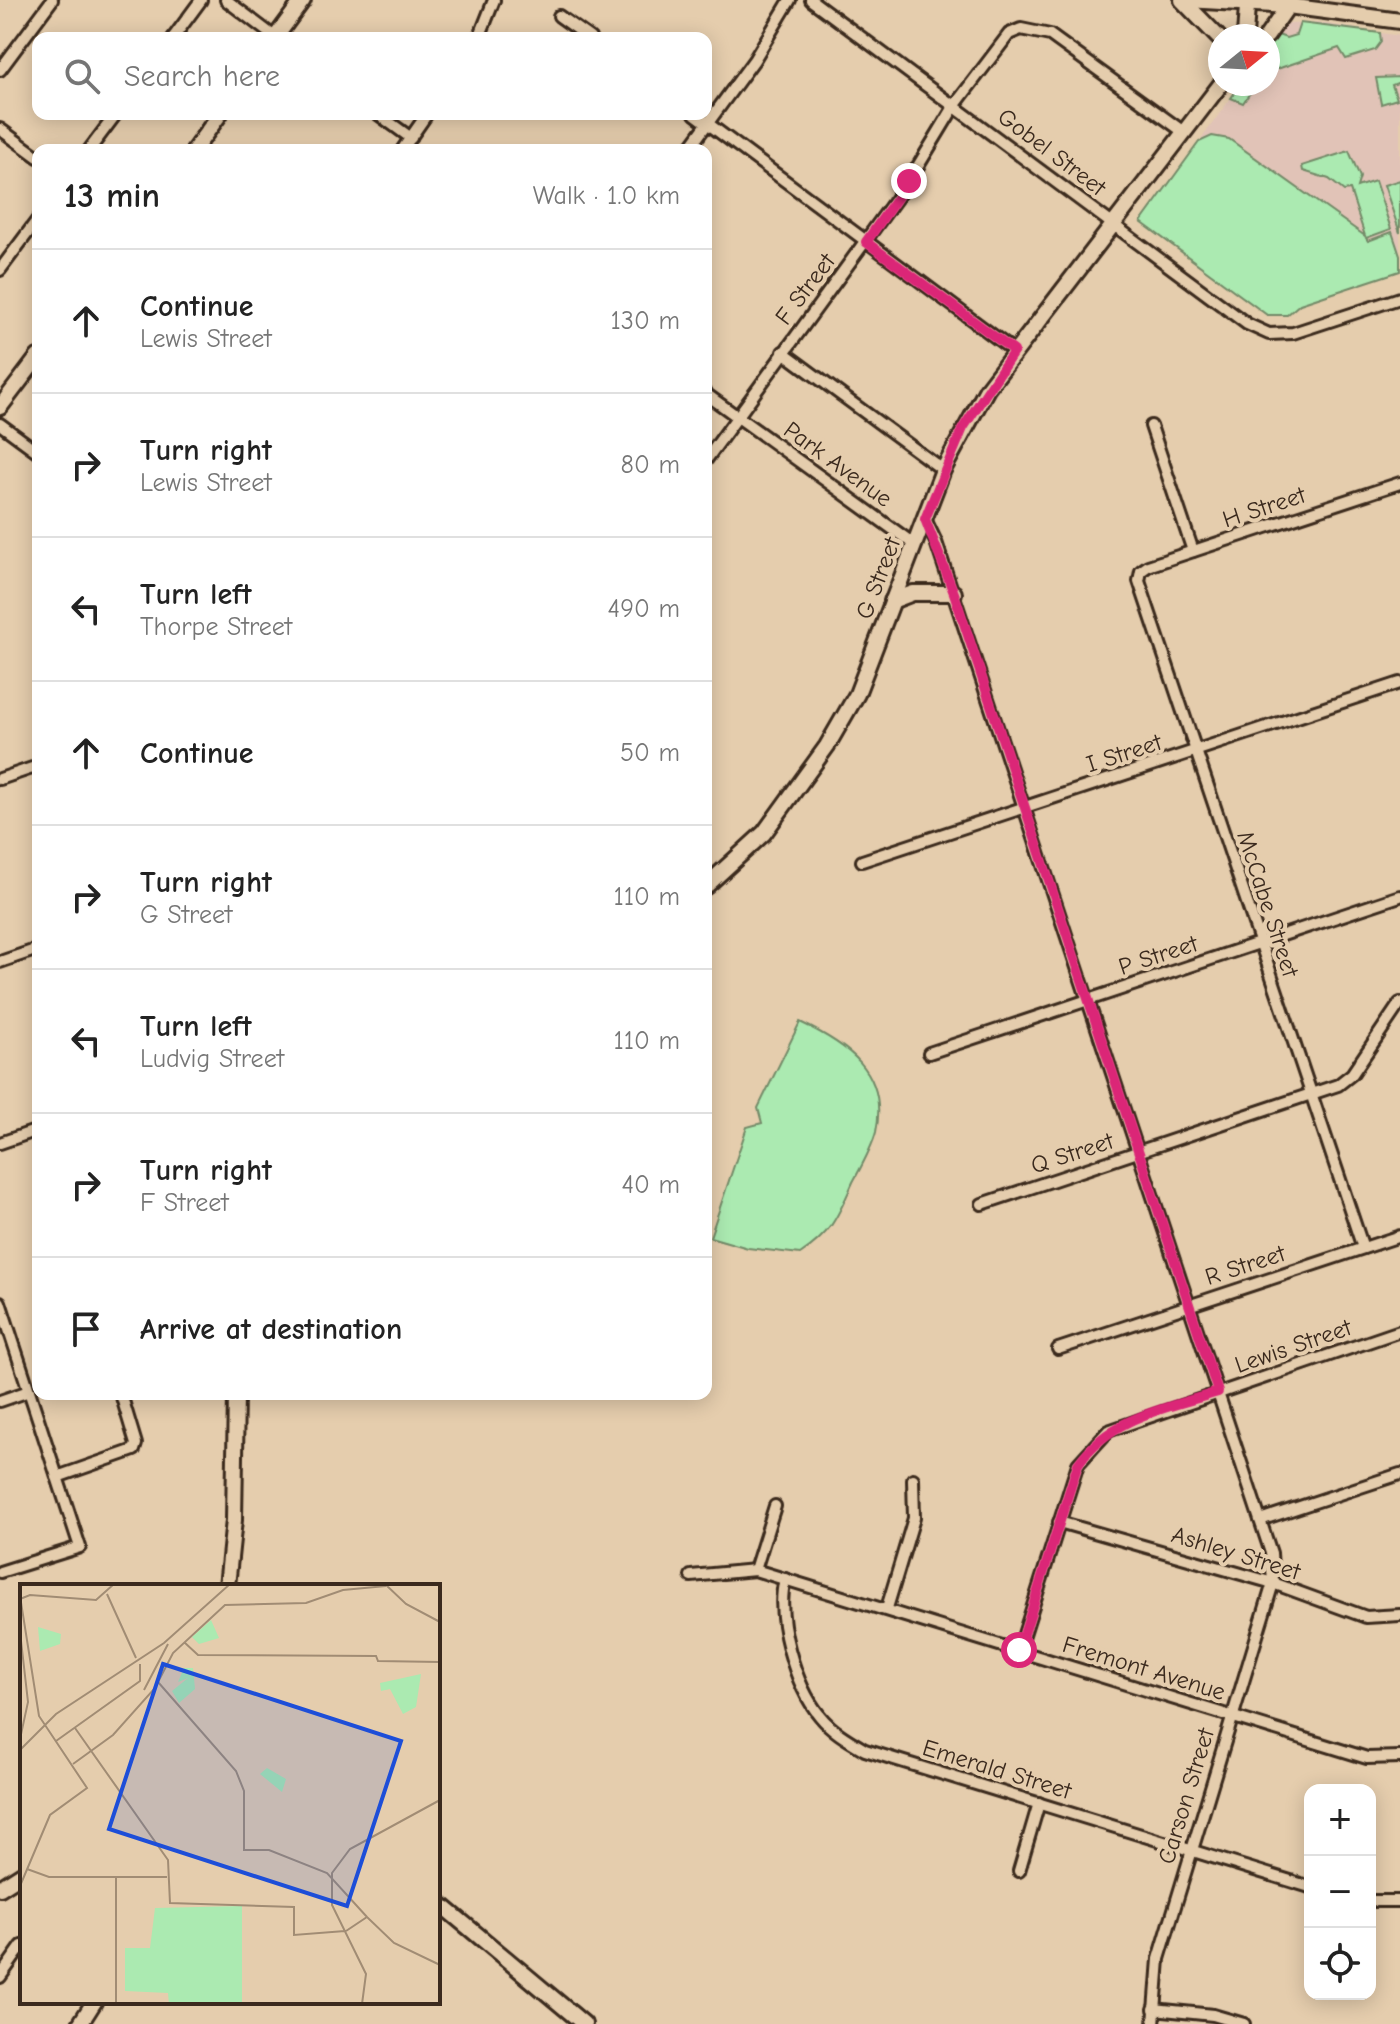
<!DOCTYPE html>
<meta charset="utf-8">
<style>
:root{--surface:#fff;--page:#f2f2f2;--text:#222;--muted:#767676;--line:#e0e0e0}
body{margin:0;font-family:"Comic Neue",sans-serif;background:var(--page);color:var(--text)}
.controls{position:absolute;right:24px;bottom:24px;display:grid;overflow:hidden;border-radius:16px;box-shadow:0 4px 20px #0003}
.controls button{width:72px;height:72px;display:grid;place-items:center;padding:0;border:0;border-bottom:2px solid var(--line);background:var(--surface);color:var(--text);font:40px sans-serif}
.compass{position:absolute;left:1208px;top:24px;width:72px;height:72px;border-radius:50%;background:var(--surface);box-shadow:0 4px 20px #0003;rotate:72deg}
.stop{position:absolute;width:24px;height:24px;margin:-18px;border:6px solid #db2777;border-radius:50%;background:#fff}
.stop.end{background:#db2777;border-color:#fff;box-shadow:0 2px 8px #0008}
.list{margin:0;padding:0;list-style:none}
h2{display:flex;justify-content:space-between;align-items:center;height:104px;margin:0;padding:0 32px;font-size:34px}
h2 small{font-size:26px;font-weight:400;color:var(--muted)}
.list li{display:grid;grid-template-columns:52px 1fr auto;gap:24px;align-items:center;box-sizing:border-box;height:144px;padding:0 32px;border-top:2px solid var(--line)}
.list b{display:block;font-size:30px;white-space:nowrap}
.list p{margin:0;font-size:26px;white-space:nowrap;color:var(--muted)}
.list em{font-size:26px;font-style:normal;color:var(--muted)}
.icon{flex:none;width:44px;height:44px;fill:none;stroke:currentColor;stroke-width:2;stroke-linecap:round;stroke-linejoin:round}
.map{position:relative;flex:none;width:1400px;height:2024px;overflow:hidden}
.search{position:absolute;background:var(--surface);box-shadow:0 4px 20px #0003;left:32px;top:32px;width:680px;height:88px;display:flex;align-items:center;gap:20px;box-sizing:border-box;padding:0 28px;border-radius:16px;color:var(--muted);font-size:30px}
.panel{position:absolute;background:var(--surface);box-shadow:0 4px 20px #0003;left:32px;top:144px;width:680px;height:1256px;border-radius:16px}
.map>svg:first-child{display:block}
.built{fill:#e1c3b7}
.green{fill:#abeab1;stroke:#738a68;stroke-width:2}
.lines{fill:none;stroke-linecap:round;stroke-linejoin:round}
.street-casing{stroke:#3b2a1e;stroke-width:16}
.secondary-casing{stroke:#3b2a1e;stroke-width:20}
.street{stroke:#e5cdad;stroke-width:10}
.secondary{stroke:#e5cdad;stroke-width:14}
.route{stroke:#db2777;stroke-width:10}
.labels{text-anchor:middle;dominant-baseline:central;stroke-width:8;stroke-linejoin:round;paint-order:stroke}
.street-label{font-size:24px;fill:#3b2a1e;stroke:#e5cdad}
.inset-road{fill:none;stroke:#a18c74;stroke-width:2}
.view{fill:#1d4ed8;fill-opacity:0.15;stroke:#1d4ed8;stroke-width:4}
.inset-edge{fill:none;stroke:#3b2a1e;stroke-width:4}
</style>
<div class="map">
<svg width="1400" height="2024" viewBox="0 0 1400 2024">
<rect width="100%" height="100%" fill="#e5cdad"/>
<filter id="ink" filterUnits="userSpaceOnUse"><feTurbulence type="fractalNoise" baseFrequency=".0125" numOctaves="2"/><feDisplacementMap in="SourceGraphic" scale="16" xChannelSelector="R" yChannelSelector="G"/><feConvolveMatrix kernelMatrix="1 2 1 2 8 2 1 2 1" color-interpolation-filters="sRGB"/></filter>
<g filter="url(#ink)">
<path class="built" d="M1321 23 1400 36V272L1300 304 1287 315H1267L1141 222 1241 84H1268V48L1286 24Z"/>
<g class="green">
<path d="M1300 23 1380 33 1381 42 1375 50 1346 59 1339 48 1268 72V48L1278 35 1286 38 1296 35Z"/>
<path d="M1400 77V82L1392 85 1397 99 1381 104 1376 78Z"/>
<path d="M1241 84H1256L1243 103 1231 98Z"/>
<path d="M1212 136 1229 139 1365 236 1350 190 1344 191 1329 179 1303 171 1302 166 1349 151 1360 177 1357 187 1375 181 1391 229 1366 238 1368 241 1392 232 1400 256V271L1300 304 1287 315H1267L1141 222 1199 142Z"/>
<path d="M1400 180V233L1384 185Z"/>
<path d="M800 1022C846 1044 889 1071 876 1132 872 1148 861 1167 853 1182 838 1216 832 1233 800 1254L748 1248 710 1237 747 1127 762 1123 758 1108Z"/>
</g>
<g class="lines">
<defs>
<g id="street">
<path d="M226 0 276 38"/>
<path d="M811 0 1247 324 1269 334 1293 333 1400 298"/>
<path d="M559 16 590 38"/>
<path d="M173 38 201 0"/>
<path d="M479 38 494 0"/>
<path d="M0 70 52 0"/>
<path d="M378 114 411 138"/>
<path d="M695 114 1014 351"/>
<path d="M0 129 38 157"/>
<path d="M89 150 116 114"/>
<path d="M402 150 427 114"/>
<path d="M688 150 754 60 790 0"/>
<path d="M0 270 38 219"/>
<path d="M783 352 943 470"/>
<path d="M706 394 915 545"/>
<path d="M0 424 38 452"/>
<path d="M1151 426 1193 551"/>
<path d="M706 460 909 181 955 105 1009 34 1021 29 1050 35 1185 133"/>
<path d="M925 519 936 542 1271 1553 1273 1583 1159 1959 1154 2024"/>
<path d="M0 779 38 766"/>
<path d="M862 861 1400 683"/>
<path d="M0 962 38 949"/>
<path d="M929 1053 1400 896"/>
<path d="M0 1143 38 1130"/>
<path d="M982 1204 1338 1085 1352 1074 1400 1003"/>
<path d="M1363 1248 1139 581 1141 571 1148 566 1400 483"/>
<path d="M0 1302 80 1547 0 1572"/>
<path d="M1058 1349 1400 1236"/>
<path d="M0 1401 29 1391"/>
<path d="M57 1477 134 1450 136 1444 121 1394"/>
<path d="M1260 1520 1400 1474"/>
<path d="M1059 1522 1273 1583 1366 1617 1400 1615"/>
<path d="M755 1570 775 1506"/>
<path d="M691 1576 755 1570 1367 1758 1400 1757"/>
<path d="M785 1579C775 1617 795 1686 820 1716 832 1731 848 1740 865 1750L1310 1887"/>
<path d="M887 1608 914 1518 913 1479"/>
<path d="M1019 1650 1078 1464 1108 1431 1400 1331"/>
<path d="M1019 1871 1039 1803"/>
<path d="M1370 1901H1400"/>
<path d="M0 1977 22 1946"/>
<path d="M1154 2009 1213 2015 1244 2024"/>
</g>
<g id="secondary">
<path d="M1182 0 1220 39"/>
<path d="M1187 0 1288 6 1400 21"/>
<path d="M1245 36 1247 6"/>
<path d="M1267 36 1288 6"/>
<path d="M275 38 303 0"/>
<path d="M194 150 220 114"/>
<path d="M0 407 38 357"/>
<path d="M892 601 913 593H954"/>
<path d="M706 886 764 833 827 746 857 694 943 470 987 389 1221 84"/>
<path d="M227 1586 234 1520 236 1394"/>
<path d="M0 1888 22 1874"/>
<path d="M438 1902 584 2024"/>
<path d="M80 2024 94 2002"/>
</g>
</defs>
<use href="#street" class="street-casing"/>
<use href="#secondary" class="secondary-casing"/>
<use href="#street" class="street"/>
<use href="#secondary" class="secondary"/>
</g>
</g>
<g class="lines" filter="url(#ink)">
<path class="route" d="M909 181 866 242 1014 351 963 428 925 519 954 593 1218 1392C1164 1409 1112 1416 1078 1464L1019 1650"/>
</g>
<g class="labels">
<g class="street-label">
<text transform="translate(1052 152) rotate(37)">Gobel Street</text>
<text transform="translate(805 289) rotate(-53)">F Street</text>
<text transform="translate(838 464) rotate(36)">Park Avenue</text>
<text transform="translate(1264 507) rotate(-18)">H Street</text>
<text transform="translate(878 578) rotate(-69)">G Street</text>
<text transform="translate(1124 753) rotate(-18)">I Street</text>
<text transform="translate(1268 904) rotate(72)">McCabe Street</text>
<text transform="translate(1158 955) rotate(-18)">P Street</text>
<text transform="translate(1072 1153) rotate(-18)">Q Street</text>
<text transform="translate(1245 1265) rotate(-18)">R Street</text>
<text transform="translate(1293 1346) rotate(-19)">Lewis Street</text>
<text transform="translate(1236 1553) rotate(17)">Ashley Street</text>
<text transform="translate(1144 1668) rotate(17)">Fremont Avenue</text>
<text transform="translate(997 1769) rotate(17)">Emerald Street</text>
<text transform="translate(1186 1796) rotate(-73)">Carson Street</text>
</g>
</g>
<g transform="translate(20 1584)">
<rect width="420" height="420" fill="#e5cdad"/>
<path d="M191 36 199 54 179 60 172 53ZM18 43 41 50 40 60 20 67ZM164 84H173L175 105 159 119 152 107 168 94 158 98ZM401 90 396 123 383 130 370 105 361 107 360 99ZM247 184 266 195 262 208 240 190ZM222 322V420H149L148 409 105 407V364H130L135 324Z" fill="#abeab1"/>
<path class="inset-road" d="M365 0 386 20 420 38M87 10 116 74M0 12 19 132 67 204 30 231 0 302M0 15 10 11 76 16 94 0M0 48 8 118 0 155M164 58 178 71 356 72 358 77 420 78M138 98 216 187 224 207V266H249L307 289 347 333M124 106 148 60M55 144 148 276 150 319 274 323V351L325 347M36 157 120 97V80M0 166 36 130 144 59 210 0M53 180 93 151 135 104 153 69 205 21 286 19 323 6 366 2M7 285 29 293H147M96 292V420M326 347 347 333 374 359 420 381M342 420 346 390 312 321V289L330 265 420 216"/>
<path class="view" d="M143 80 381 157 327 322 89 245Z"/>
<rect width="420" height="420" class="inset-edge"/>
</g>
</svg>
<div class="controls">
<button>+</button>
<button>−</button>
<button><svg class="icon" aria-label="locate" viewBox="0 0 24 24"><circle cx="12" cy="12" r="6"/><path d="M12 2v4M12 18v4M2 12h4M18 12h4"/></svg></button>
</div>
<svg class="compass" viewBox="-18 -18 36 36"><path d="M0-13l5 13h-10z" fill="#e53935"/><path d="M0 13l5-13h-10z" fill="#767676"/></svg>
<div class="stop" style="left:1019px;top:1650px"></div>
<div class="stop end" style="left:909px;top:181px"></div>
<div class="search"><svg class="icon" aria-label="search" viewBox="0 0 24 24"><circle cx="10" cy="10" r="6"/><path d="M15 15l6 6"/></svg>Search here</div>
<section class="panel">
<h2>13 min<small>Walk · 1.0 km</small></h2>
<ul class="list">
<li><svg class="icon" aria-label="ahead" viewBox="0 0 24 24"><path d="M12 20V5M6 11l6-6 6 6"/></svg><div><b>Continue</b><p>Lewis Street</p></div><em>130 m</em></li>
<li><svg class="icon" aria-label="right" viewBox="0 0 24 24"><path d="M7 20v-9h11M14 6l5 5-5 5"/></svg><div><b>Turn right</b><p>Lewis Street</p></div><em>80 m</em></li>
<li><svg class="icon" aria-label="left" viewBox="0 0 24 24"><path d="M17 20v-9H6M10 6l-5 5 5 5"/></svg><div><b>Turn left</b><p>Thorpe Street</p></div><em>490 m</em></li>
<li><svg class="icon" aria-label="ahead" viewBox="0 0 24 24"><path d="M12 20V5M6 11l6-6 6 6"/></svg><div><b>Continue</b></div><em>50 m</em></li>
<li><svg class="icon" aria-label="right" viewBox="0 0 24 24"><path d="M7 20v-9h11M14 6l5 5-5 5"/></svg><div><b>Turn right</b><p>G Street</p></div><em>110 m</em></li>
<li><svg class="icon" aria-label="left" viewBox="0 0 24 24"><path d="M17 20v-9H6M10 6l-5 5 5 5"/></svg><div><b>Turn left</b><p>Ludvig Street</p></div><em>110 m</em></li>
<li><svg class="icon" aria-label="right" viewBox="0 0 24 24"><path d="M7 20v-9h11M14 6l5 5-5 5"/></svg><div><b>Turn right</b><p>F Street</p></div><em>40 m</em></li>
<li><svg class="icon" aria-label="arrive" viewBox="0 0 24 24"><path d="M6 21V4h12l-3 4 3 4H6"/></svg><div><b>Arrive at destination</b></div></li>
</ul>
</section>
</div>
